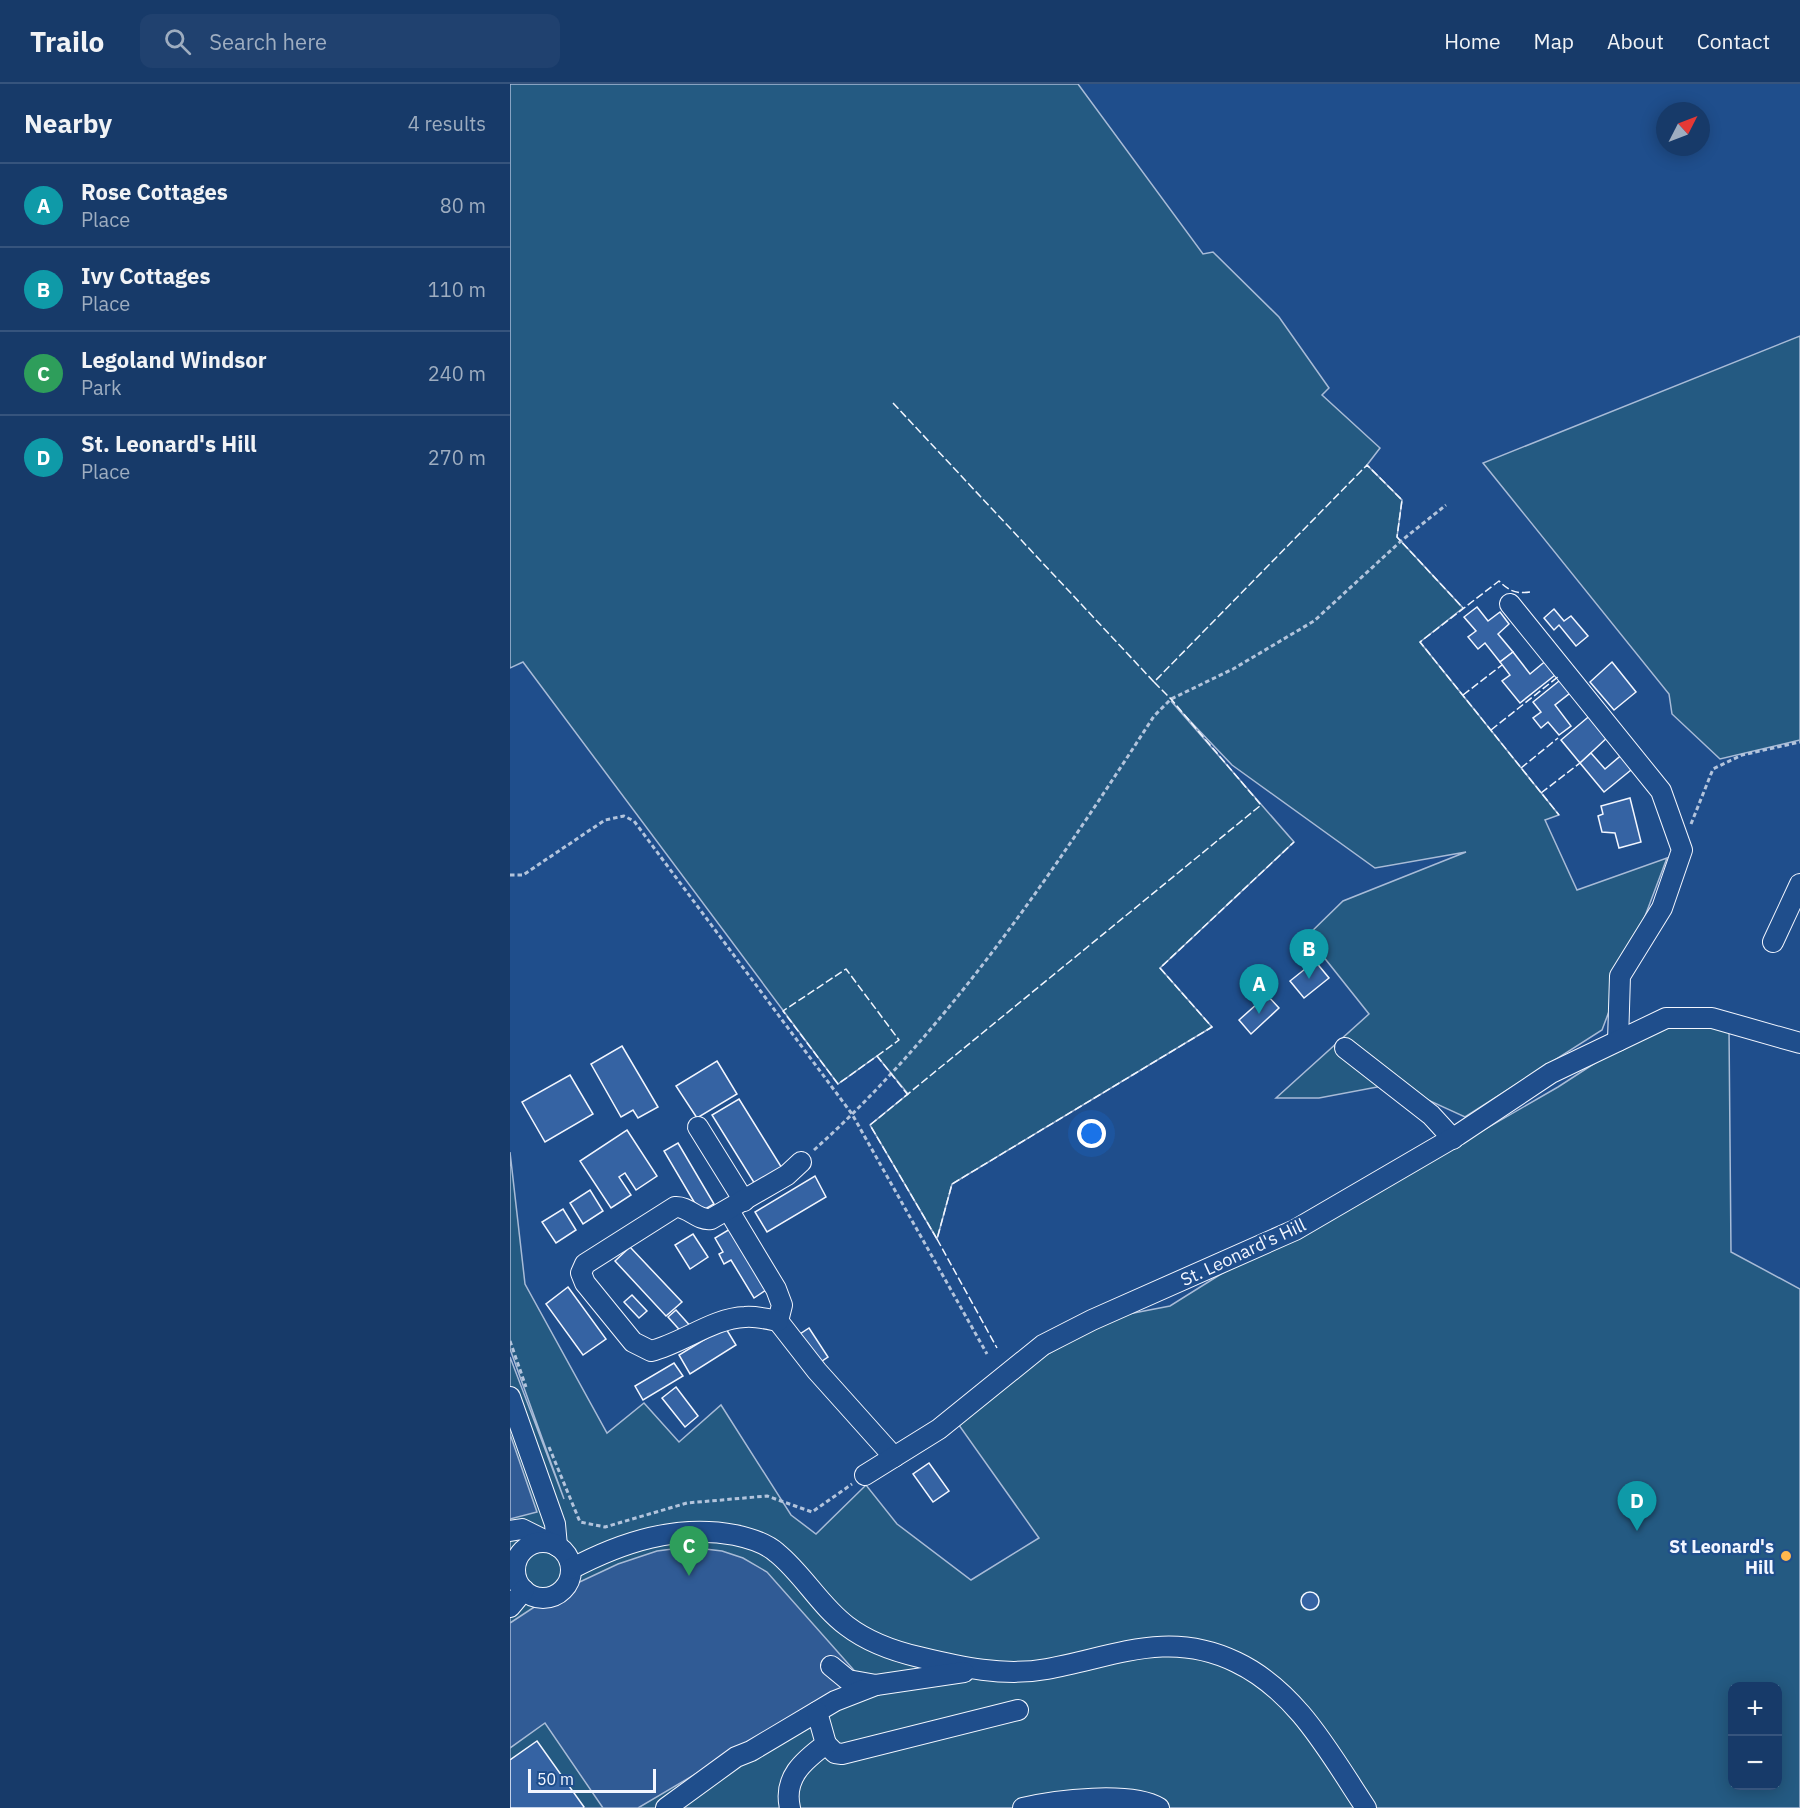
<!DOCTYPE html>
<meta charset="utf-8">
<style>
:root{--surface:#173a69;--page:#20416f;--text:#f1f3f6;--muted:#9eadc0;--line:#36547d;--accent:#ffb74d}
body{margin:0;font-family:"IBM Plex Sans",sans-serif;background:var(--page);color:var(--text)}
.controls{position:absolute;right:18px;bottom:18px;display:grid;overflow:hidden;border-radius:12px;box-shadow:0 3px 15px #0003}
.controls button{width:54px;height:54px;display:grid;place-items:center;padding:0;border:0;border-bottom:2px solid var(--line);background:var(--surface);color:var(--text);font:30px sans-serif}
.compass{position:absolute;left:1146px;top:18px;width:54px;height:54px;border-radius:50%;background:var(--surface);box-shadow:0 3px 15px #0003;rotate:48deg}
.scale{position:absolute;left:18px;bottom:15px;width:128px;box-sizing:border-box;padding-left:6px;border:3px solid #f2f6ff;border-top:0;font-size:16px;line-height:21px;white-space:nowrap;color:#f2f6ff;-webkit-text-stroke:4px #1f4e8c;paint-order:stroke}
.you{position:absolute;left:582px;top:1050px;width:21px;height:21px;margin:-15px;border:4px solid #fff;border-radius:50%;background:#1a73e8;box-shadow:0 0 0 9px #1a73e833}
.badge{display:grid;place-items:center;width:39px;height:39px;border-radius:50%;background:var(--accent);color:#fff;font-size:20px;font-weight:700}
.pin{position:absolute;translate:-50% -50px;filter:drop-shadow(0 2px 3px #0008)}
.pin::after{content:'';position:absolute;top:32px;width:21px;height:18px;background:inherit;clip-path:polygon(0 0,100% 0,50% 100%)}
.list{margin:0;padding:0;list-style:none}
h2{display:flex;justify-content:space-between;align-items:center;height:78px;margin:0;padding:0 24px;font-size:26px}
h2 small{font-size:20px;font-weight:400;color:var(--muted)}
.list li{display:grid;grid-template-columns:39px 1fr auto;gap:18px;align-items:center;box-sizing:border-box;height:84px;padding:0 24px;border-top:2px solid var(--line)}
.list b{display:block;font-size:22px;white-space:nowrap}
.list p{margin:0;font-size:20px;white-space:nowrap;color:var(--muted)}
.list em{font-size:20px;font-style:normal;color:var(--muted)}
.icon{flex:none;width:33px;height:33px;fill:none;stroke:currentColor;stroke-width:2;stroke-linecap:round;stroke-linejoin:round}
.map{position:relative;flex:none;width:1290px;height:1724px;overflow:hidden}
header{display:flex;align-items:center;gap:36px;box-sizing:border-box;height:84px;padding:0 30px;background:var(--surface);border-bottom:2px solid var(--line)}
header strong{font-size:28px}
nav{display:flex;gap:33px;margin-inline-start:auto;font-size:21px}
.search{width:420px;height:54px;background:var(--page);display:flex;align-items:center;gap:15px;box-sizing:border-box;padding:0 21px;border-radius:12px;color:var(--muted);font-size:22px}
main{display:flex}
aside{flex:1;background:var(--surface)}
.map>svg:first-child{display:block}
.green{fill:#245a82;stroke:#a8bbd7;stroke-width:1.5;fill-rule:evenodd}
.parking{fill:#305b95;stroke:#a8bbd7;stroke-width:1.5}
.building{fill:#3563a3;stroke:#f2f6ff;stroke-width:1.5}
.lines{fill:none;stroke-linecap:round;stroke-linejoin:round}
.minor-casing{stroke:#f2f6ff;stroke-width:22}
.path{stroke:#b3c4dc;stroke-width:3;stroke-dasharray:4.5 3;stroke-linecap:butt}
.minor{stroke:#1f4e8c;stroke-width:20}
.fence{stroke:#f2f6ff;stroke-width:1.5;stroke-dasharray:8 3;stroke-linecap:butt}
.poi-dot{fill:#ffb74d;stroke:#1f4e8c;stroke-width:2}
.labels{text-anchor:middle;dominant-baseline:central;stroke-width:4.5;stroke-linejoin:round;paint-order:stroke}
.street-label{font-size:18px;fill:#f2f6ff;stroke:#1f4e8c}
.poi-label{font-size:18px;font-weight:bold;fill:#f2f6ff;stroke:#1f4e8c;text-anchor:end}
</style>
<header>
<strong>Trailo</strong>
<div class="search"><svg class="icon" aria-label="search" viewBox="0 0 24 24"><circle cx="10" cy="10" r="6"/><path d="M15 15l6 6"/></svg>Search here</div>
<nav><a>Home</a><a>Map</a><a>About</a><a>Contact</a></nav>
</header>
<main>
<aside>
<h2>Nearby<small>4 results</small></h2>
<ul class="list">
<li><span class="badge" style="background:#0f9aa8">A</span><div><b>Rose Cottages</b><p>Place</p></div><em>80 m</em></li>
<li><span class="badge" style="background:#0f9aa8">B</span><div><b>Ivy Cottages</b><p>Place</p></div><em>110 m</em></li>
<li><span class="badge" style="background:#2e9e5b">C</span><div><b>Legoland Windsor</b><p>Park</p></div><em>240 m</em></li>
<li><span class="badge" style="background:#0f9aa8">D</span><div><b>St. Leonard's Hill</b><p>Place</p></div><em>270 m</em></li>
</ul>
</aside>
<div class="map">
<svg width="1290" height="1724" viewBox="0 0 1290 1724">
<rect width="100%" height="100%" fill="#1f4e8c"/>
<g class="green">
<path d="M0 0H568L693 170 703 168 769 233 819 304 812 311 870 364 857 381 892 416 887 453 953 524 910 558 1049 731 1035 736 1067 806 1157 774 1092 946 955 1033 883 1000 809 1014H766L859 930 797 852 833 817 956 768 865 784 722 681 661 617 784 758 650 884 702 943 442 1100 427 1155 360 1041 398 1010 367 972 328 1000 13 578 0 584Z"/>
<path d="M1290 252V656L1210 675 1162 630 1159 610 973 379Z"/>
<path d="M1182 942 1219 945 1221 1168 1290 1205V1724H0V1273L54 1415 0 1265V1068L15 1200 97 1349 134 1319 169 1358 211 1321 281 1431 306 1450 356 1401 387 1440 461 1496 529 1454 446 1337 518 1281 572 1251 608 1232 660 1222 711 1190 849 1118 1048 1003 1119 957 1145 945ZM1222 1602H1268V1702H1222Z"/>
</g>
<g class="parking">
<path d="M0 1350 27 1428 0 1435Z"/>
<path d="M178 1463 212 1467 233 1474 257 1488 350 1593 128 1724H93L35 1639 0 1664V1539L44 1510 108 1480 147 1467Z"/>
</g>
<g class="building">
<path d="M967 523 978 537 990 528 999 540 988 550 1003 568 990 578 975 559 968 565 958 553 966 547 954 533Z"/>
<path d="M1044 525 1054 537 1061 532 1078 552 1066 562 1049 541 1044 546 1034 534Z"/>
<path d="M1003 568 1020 590 1038 575 1049 588 1010 619 992 597 1000 591 990 578Z"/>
<path d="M1102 578 1126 608 1104 626 1080 598Z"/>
<path d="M1054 593 1064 606 1045 621 1061 642 1049 651 1038 638 1031 644 1023 634 1031 628 1023 618Z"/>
<path d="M1083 629 1100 651 1070 679 1051 656Z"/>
<path d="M1115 668 1126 682 1094 708 1070 679 1081 669 1095 685Z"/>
<path d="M1120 714 1131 758 1109 764 1105 749 1092 748 1088 732 1093 730 1091 722Z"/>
<path d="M805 877 819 894 794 914 780 897Z"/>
<path d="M757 911 769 924 741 950 729 936Z"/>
<path d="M112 962 148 1023 128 1034 123 1026 111 1033 81 980Z"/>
<path d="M207 977 227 1010 187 1034 166 1002Z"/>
<path d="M60 991 83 1030 35 1058 12 1018Z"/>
<path d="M229 1015 275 1089 248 1105 202 1031Z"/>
<path d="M117 1046 147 1092 126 1106 115 1089 109 1093 121 1111 101 1124 70 1077Z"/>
<path d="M168 1059 204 1120 190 1128 154 1067Z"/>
<path d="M305 1092 316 1113 257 1148 245 1128Z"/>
<path d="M80 1106 93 1127 73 1140 60 1119Z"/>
<path d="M53 1125 66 1146 46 1159 32 1138Z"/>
<path d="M220 1145 256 1206 244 1214 221 1176 214 1180 209 1170 213 1168 205 1154Z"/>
<path d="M183 1150 198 1173 180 1185 165 1161Z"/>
<path d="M120 1163 172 1218 156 1232 105 1177Z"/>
<path d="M58 1203 96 1255 73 1271 36 1220Z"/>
<path d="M122 1211 137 1227 129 1234 114 1218Z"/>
<path d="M166 1226 183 1245 175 1252 158 1233Z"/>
<path d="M215 1243 226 1261 180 1290 169 1271Z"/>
<path d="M299 1244 318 1273 306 1281 287 1252Z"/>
<path d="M164 1279 173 1292 133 1316 125 1302Z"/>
<path d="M166 1303 188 1332 175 1343 152 1314Z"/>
<path d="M419 1379 439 1407 423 1418 403 1390Z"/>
<circle cx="800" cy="1517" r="9"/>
<path d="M27 1657 74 1723 73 1724H0V1676Z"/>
</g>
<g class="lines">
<defs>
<g id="minor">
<path d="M1000 520 1151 707 1172 766 1152 824 1110 892 1108 957"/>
<path d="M1263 858 1290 800"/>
<path d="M835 964 921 1031 943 1055"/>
<path d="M188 1043 234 1117"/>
<path d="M219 1127 266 1205 272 1221 268 1237 307 1287 384 1373"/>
<path d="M268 1237C258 1235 246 1232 235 1233 203 1234 173 1259 141 1267L123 1258 75 1199 71 1189 75 1180 165 1123C179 1122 187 1137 201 1135L277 1091 291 1078"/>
<path d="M0 1313 45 1440 47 1462"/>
<path d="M355 1391 429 1345 533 1261 582 1236 785 1146 948 1051 1041 989 1156 934H1202L1290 959"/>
<path d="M0 1447 12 1445 38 1458"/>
<circle cx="33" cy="1486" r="28"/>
<path d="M61 1485C112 1458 167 1440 225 1451 239 1454 256 1459 267 1469 293 1490 310 1522 337 1542 358 1558 383 1567 409 1573 450 1583 494 1593 537 1585 604 1573 658 1545 726 1578 787 1607 820 1670 856 1724"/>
<path d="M0 1523 14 1506"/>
<path d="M321 1582 338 1596 366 1601"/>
<path d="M316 1660 325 1669 332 1670 508 1626"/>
<path d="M156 1724 226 1673 241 1667 325 1617 366 1601 454 1588"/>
<path d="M280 1724C273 1694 293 1677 316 1660L307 1628"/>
<path d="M513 1724C545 1716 621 1707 649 1724"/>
</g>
</defs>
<use href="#minor" class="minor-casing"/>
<g class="path">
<path d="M1181 740 1203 685 1232 671 1290 658"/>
<path d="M0 791H13L95 736 114 732 124 737 342 1030 477 1270"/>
<path d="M304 1066C439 945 546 784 644 632L661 615 723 585 804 537 891 457 936 421"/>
<path d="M0 1257 16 1303"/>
<path d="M39 1363 70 1438 95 1443 177 1419 257 1412 302 1428 342 1400"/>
</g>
<use href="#minor" class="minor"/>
<g class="fence">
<path d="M383 319 644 598 857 381 892 416 887 453 953 524"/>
<path d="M1020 508C1006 510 999 507 989 497L910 558 1049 731"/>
<path d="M644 598 661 615 751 721 360 1041 427 1155 442 1100 702 943 650 884 784 758"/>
<path d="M953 611 992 581"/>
<path d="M981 646 1049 592"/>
<path d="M1011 684 1048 654"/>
<path d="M1031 709 1070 679"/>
<path d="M367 972 389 956 336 885 273 927 328 1000 367 972 398 1011"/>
<path d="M427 1155 487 1264"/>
</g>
</g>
<circle class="poi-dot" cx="1276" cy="1472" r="6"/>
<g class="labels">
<g class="street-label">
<text transform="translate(733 1168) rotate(-25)">St. Leonard's Hill</text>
</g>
<g class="poi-label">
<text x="1264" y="1462">St Leonard's<tspan x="1264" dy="21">Hill</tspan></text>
</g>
</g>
</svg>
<div class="controls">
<button>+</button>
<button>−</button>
</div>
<svg class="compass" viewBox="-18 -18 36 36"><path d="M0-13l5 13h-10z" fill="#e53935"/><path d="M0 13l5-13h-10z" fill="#9eadc0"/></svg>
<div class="scale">50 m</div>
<div class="you"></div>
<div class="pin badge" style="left:749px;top:930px;background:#0f9aa8">A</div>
<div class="pin badge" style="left:799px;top:895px;background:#0f9aa8">B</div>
<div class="pin badge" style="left:179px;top:1492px;background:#2e9e5b">C</div>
<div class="pin badge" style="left:1127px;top:1447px;background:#0f9aa8">D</div>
</div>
</main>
